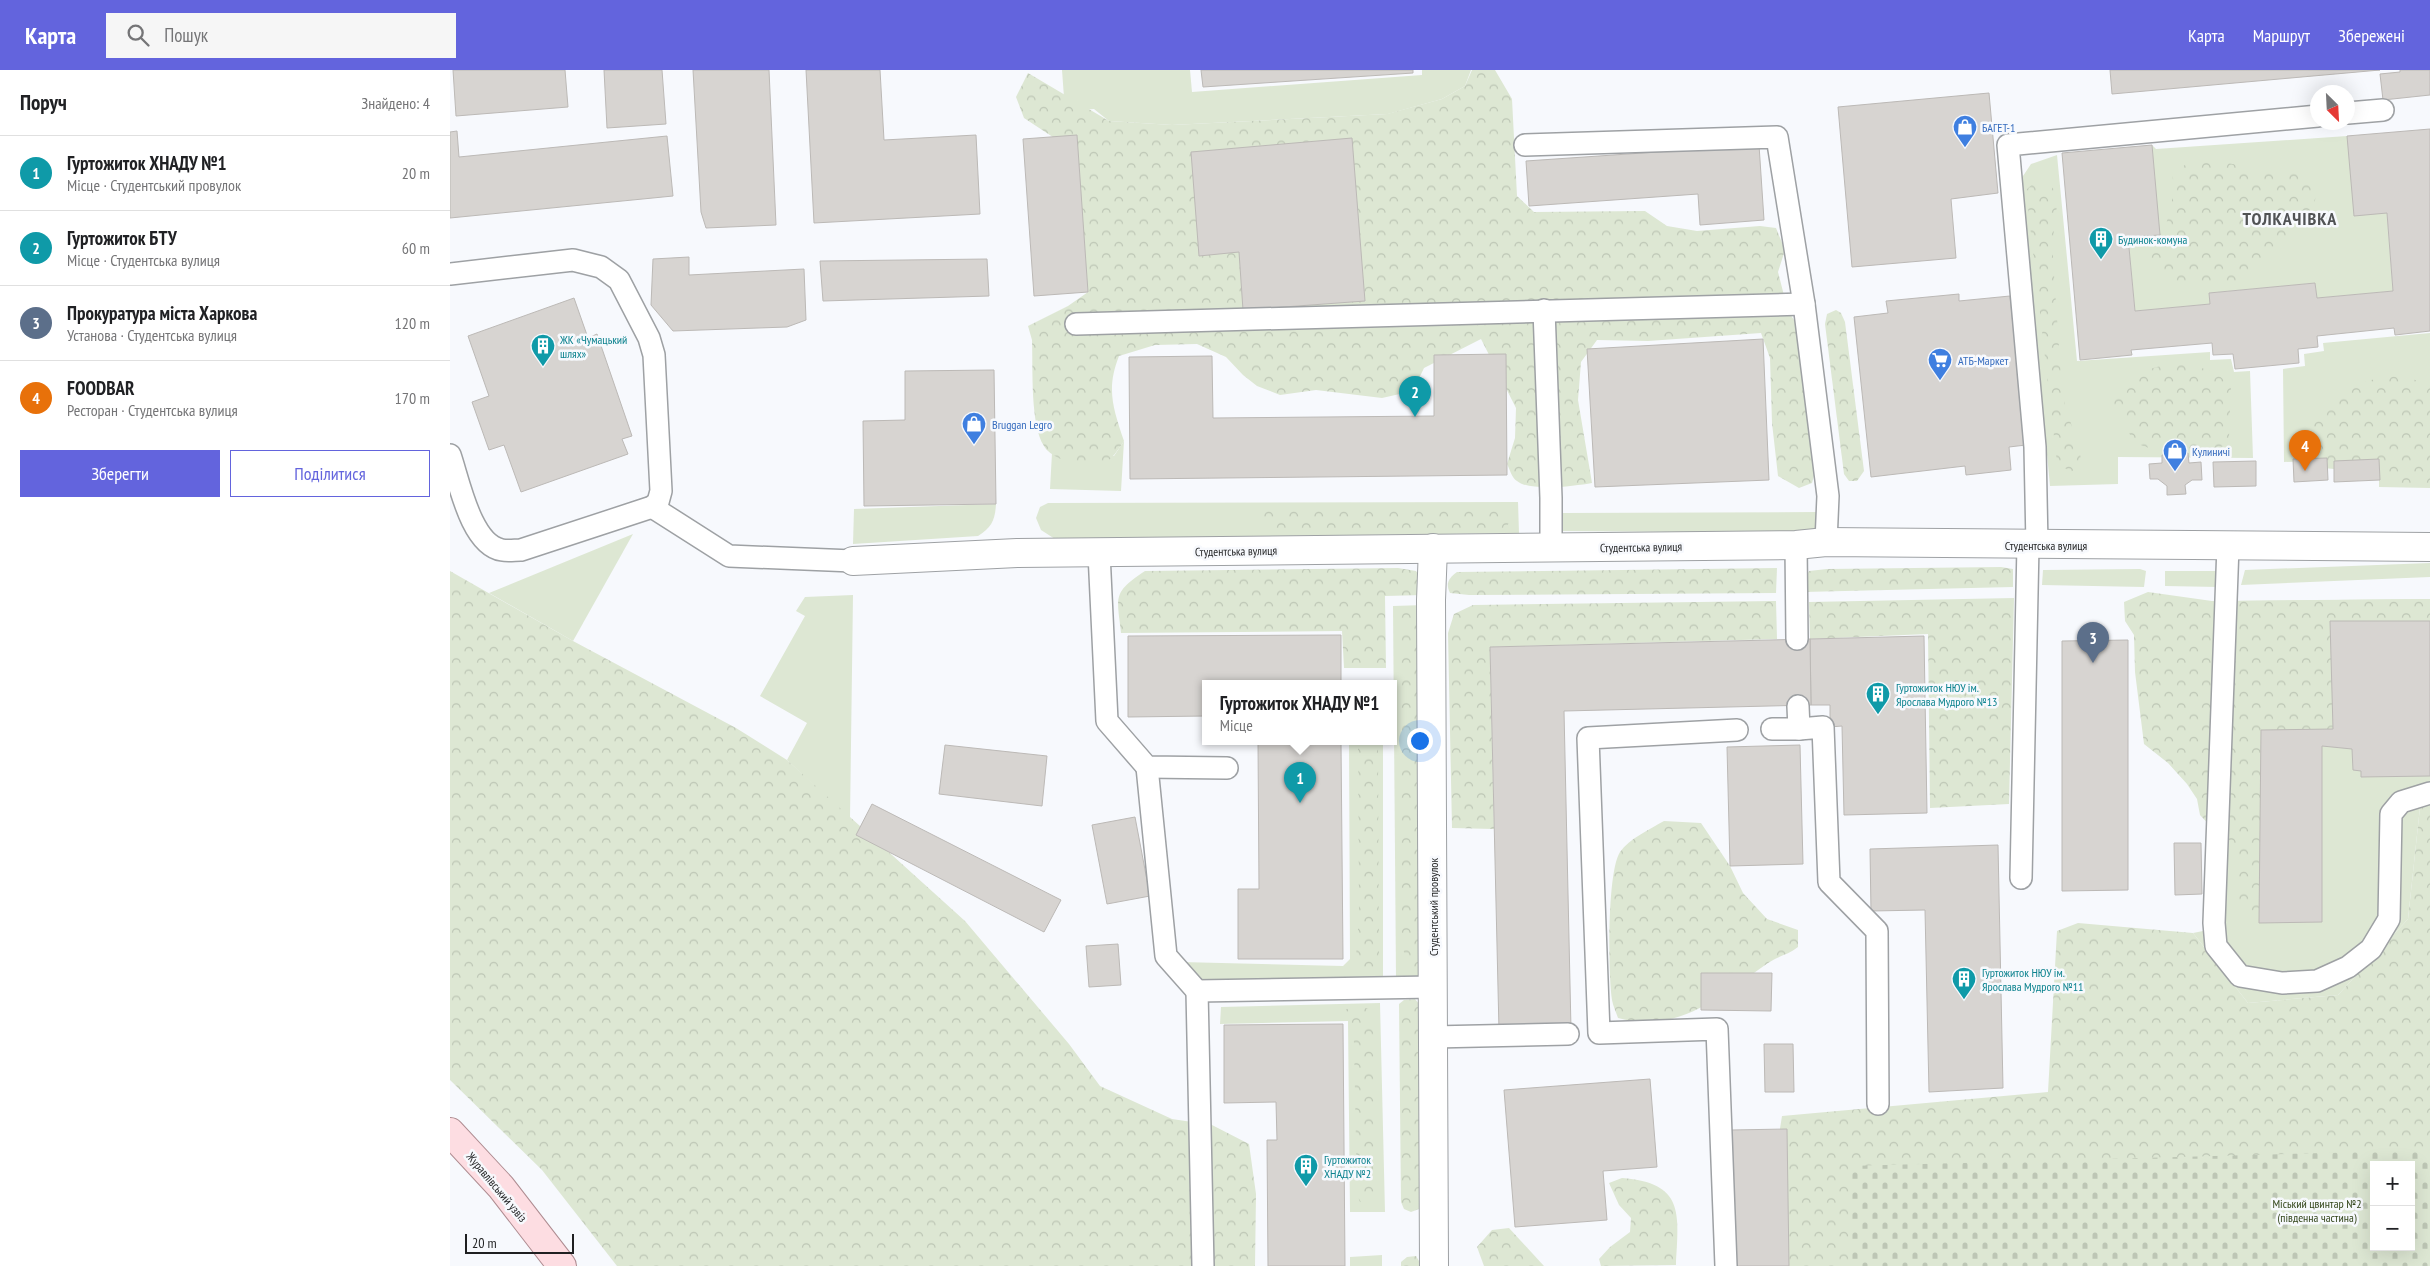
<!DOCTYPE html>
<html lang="uk">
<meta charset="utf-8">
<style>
:root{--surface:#fff;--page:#f6f6f6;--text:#202124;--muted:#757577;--line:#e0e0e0;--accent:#6364dd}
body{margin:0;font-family:"PT Sans Narrow",sans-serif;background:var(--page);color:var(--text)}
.controls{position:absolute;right:15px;bottom:15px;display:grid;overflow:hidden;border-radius:0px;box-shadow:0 5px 20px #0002}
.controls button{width:45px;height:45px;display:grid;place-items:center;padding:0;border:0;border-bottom:1px solid var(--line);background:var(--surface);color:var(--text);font:25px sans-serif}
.compass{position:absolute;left:1860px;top:15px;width:45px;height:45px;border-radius:50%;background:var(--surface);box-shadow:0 5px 20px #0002;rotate:156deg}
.scale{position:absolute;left:15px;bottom:12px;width:109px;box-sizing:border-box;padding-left:5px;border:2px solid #1f2021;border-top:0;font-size:14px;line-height:18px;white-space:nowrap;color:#1f2021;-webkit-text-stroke:4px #f7f9fd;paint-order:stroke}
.you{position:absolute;left:969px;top:670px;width:18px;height:18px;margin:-12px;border:4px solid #fff;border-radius:50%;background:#1a73e8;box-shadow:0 0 0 8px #1a73e833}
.badge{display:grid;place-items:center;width:32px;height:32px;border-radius:50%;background:var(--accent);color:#fff;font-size:16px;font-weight:700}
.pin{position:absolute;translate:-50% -41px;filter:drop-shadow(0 1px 2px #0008)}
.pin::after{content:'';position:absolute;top:26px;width:18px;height:15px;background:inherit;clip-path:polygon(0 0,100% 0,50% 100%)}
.popup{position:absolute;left:752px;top:610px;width:195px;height:65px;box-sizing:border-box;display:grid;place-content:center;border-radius:0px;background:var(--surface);filter:drop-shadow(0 1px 4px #0005);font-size:16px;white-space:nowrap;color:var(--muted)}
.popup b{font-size:19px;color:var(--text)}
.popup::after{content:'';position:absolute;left:50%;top:100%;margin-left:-10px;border:10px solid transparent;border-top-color:var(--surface)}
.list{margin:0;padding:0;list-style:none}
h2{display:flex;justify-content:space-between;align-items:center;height:65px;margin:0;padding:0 20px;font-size:21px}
h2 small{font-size:16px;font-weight:400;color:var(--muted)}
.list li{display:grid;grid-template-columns:32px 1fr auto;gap:15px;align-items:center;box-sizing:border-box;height:75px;padding:0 20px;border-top:1px solid var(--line)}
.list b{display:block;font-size:19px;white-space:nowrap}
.list p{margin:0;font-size:16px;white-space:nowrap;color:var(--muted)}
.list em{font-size:16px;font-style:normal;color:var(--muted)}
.actions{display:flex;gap:10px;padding:15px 20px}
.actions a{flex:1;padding:11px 0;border:1px solid var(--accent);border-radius:0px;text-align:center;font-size:18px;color:var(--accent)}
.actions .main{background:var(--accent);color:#fff}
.icon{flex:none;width:28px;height:28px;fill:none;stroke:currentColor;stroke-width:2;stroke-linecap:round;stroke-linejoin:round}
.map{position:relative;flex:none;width:1980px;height:1196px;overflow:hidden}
header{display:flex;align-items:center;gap:30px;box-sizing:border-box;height:70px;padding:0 25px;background:var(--accent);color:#fff}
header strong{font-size:24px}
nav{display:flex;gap:28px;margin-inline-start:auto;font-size:18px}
.search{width:350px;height:45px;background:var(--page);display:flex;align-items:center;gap:12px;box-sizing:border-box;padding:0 18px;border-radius:0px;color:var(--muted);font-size:19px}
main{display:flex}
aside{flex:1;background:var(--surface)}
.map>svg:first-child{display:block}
.green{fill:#dde7d3}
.forest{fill:url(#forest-crowns);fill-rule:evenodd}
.cemetery{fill:url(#cemetery-stones);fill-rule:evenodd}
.building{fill:#d7d4d1;stroke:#bcb9b6}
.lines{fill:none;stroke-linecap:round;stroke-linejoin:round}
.lane-casing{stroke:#9ea1a4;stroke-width:24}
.street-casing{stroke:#9ea1a4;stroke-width:30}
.primary-casing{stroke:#ae8c91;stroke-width:30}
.lane{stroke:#fff;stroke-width:21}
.street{stroke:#fff;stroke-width:28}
.primary{stroke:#fddde2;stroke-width:28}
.labels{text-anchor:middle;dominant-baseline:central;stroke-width:5;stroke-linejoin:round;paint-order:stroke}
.shop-label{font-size:12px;fill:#366cbe;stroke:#f7f9fd;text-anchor:start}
.culture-label{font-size:12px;fill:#0d838f;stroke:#f7f9fd;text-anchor:start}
.street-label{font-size:12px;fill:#1f2021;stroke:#f7f9fd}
.park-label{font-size:12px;fill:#34471c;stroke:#f7f9fd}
.district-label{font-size:18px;font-weight:bold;letter-spacing:1px;fill:#515355;stroke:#f7f9fd}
</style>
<header>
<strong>Карта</strong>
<div class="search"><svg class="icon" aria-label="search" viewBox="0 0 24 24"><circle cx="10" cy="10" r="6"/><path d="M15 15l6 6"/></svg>Пошук</div>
<nav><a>Карта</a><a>Маршрут</a><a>Збережені</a></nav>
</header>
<main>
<aside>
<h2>Поруч<small>Знайдено: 4</small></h2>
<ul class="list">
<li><span class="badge" style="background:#0f9aa8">1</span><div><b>Гуртожиток ХНАДУ №1</b><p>Місце · Студентський провулок</p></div><em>20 m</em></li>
<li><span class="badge" style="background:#0f9aa8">2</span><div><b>Гуртожиток БТУ</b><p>Місце · Студентська вулиця</p></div><em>60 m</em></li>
<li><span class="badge" style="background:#5c6f8a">3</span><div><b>Прокуратура міста Харкова</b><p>Установа · Студентська вулиця</p></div><em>120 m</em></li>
<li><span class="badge" style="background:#e8710a">4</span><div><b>FOODBAR</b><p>Ресторан · Студентська вулиця</p></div><em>170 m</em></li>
</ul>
<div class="actions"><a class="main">Зберегти</a><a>Поділитися</a></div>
</aside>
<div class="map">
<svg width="1980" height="1196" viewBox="0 0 1980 1196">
<defs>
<pattern id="forest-crowns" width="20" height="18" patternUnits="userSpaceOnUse" patternTransform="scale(1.25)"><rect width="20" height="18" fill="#dde7d3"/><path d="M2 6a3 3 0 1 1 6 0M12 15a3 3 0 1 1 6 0" fill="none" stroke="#bdc6b5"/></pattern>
<pattern id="cemetery-stones" width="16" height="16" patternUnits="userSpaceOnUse" patternTransform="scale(1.25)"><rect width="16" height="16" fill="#dde7d3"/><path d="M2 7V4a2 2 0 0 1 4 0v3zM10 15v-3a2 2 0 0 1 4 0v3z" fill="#bdc6b5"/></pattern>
</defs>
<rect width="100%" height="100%" fill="#f7f9fd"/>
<g class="green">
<path d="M612 0H740L742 22 972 5V0H1021L1015 16 992 29 938 44 722 55 659 51 644 39 615 41Z"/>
<path d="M1897 66 1937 143 1943 221 1867 228 1865 213 1759 223 1760 234 1685 241 1678 167 1709 165 1702 75 1706 79Z"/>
<path d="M1607 85 1627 291 1760 282V290L1781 289 1784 302 1800 301 1803 388 1668 387V414L1600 416 1571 109 1581 94Z"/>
<path d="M1980 263V418L1929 417V389L1834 392 1833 299 1855 296 1854 284 1874 281 1873 273Z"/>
<path d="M674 371 671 421 600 419 602 383 610 388 664 386Z"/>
<path d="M1068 432 1069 463 605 469 591 460 586 448 590 437 598 433Z"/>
<path d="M546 434C545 450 542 457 528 466L403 474 404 439Z"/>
<path d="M1367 442V458L1363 463 1113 461 1111 443Z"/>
<path d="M183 464 123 571 39 523Z"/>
<path d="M1980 493V507L1791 515 1795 500Z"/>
<path d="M1690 499 1696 501 1694 517 1592 515 1593 500Z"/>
<path d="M1715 501H1768V517L1715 516Z"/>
<path d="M403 525 400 749 337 690 357 653 310 626 355 546 346 541 355 527Z"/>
<path d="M1980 529V736L1970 737 1958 849 1888 925 1798 933 1743 863 1773 857 1786 531Z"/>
<path d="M975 535 978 907 946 908 943 536Z"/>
<path d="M899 672H933V909L753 913 731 892 893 896 900 889Z"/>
<path d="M930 933 935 1142H900L898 951 770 954 771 937Z"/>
<path d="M932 1185V1196H900V1187Z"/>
</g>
<g class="forest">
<path d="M1022 0H1045L1062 29 1067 126 1084 142 1195 141 1217 156 1247 161 1310 156 1326 158 1335 180 1328 202 1338 241 1348 256 1365 402 1362 413 1349 418 1328 406 1322 353 1320 288 1311 263 1198 271 1147 270 1131 292 1128 330 1142 413C1125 416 1080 422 1067 411 1062 408 1060 400 1057 394L1065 368 1066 338 1031 269 974 298 963 321 932 328 866 320 830 325 807 316 793 305 776 287 747 274 705 275 669 286C656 319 663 338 674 371 660 392 657 396 631 394 620 394 599 386 594 376 580 355 583 298 582 270L578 256 618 236 638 222 628 157 621 79 574 48 566 27 578 3 659 51 722 55 937 44 992 29 1015 16Z"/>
<path d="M1758 89 1812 100 1851 102 1867 113 1863 148 1839 165 1807 200 1785 212 1729 214 1707 204 1693 190 1716 155 1722 131 1723 102 1735 95Z"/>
<path d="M1586 111H1598L1608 126 1603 169V190L1611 306 1615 335 1630 381 1631 393 1621 402 1607 393 1576 120Z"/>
<path d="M1386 240 1391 243 1395 252 1414 401 1407 411H1399L1394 404 1375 254 1377 244Z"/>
<path d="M1725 292C1746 296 1766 299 1781 316L1779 367 1775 376 1754 380 1728 377 1699 378 1685 373C1677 358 1665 344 1662 328L1685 303Z"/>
<path d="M1935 306 1959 307 1980 317V414H1952L1938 408 1906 401 1873 398 1852 380 1850 369 1852 356 1908 314Z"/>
<path d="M821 436 1060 438C1064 455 1056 458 1041 461L820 462 814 455 809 440Z"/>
<path d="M1551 497 1563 499V517L1353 522 1354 509 1359 501 1377 499Z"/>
<path d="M948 498 966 501 973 510 974 525 935 526 936 598H894L892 561 671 563C667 526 662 523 695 501Z"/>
<path d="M1327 498 1326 523 1019 525 1000 523C995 513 999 508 1007 502Z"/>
<path d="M0 501 123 571 286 658 337 690 515 851 619 974 650 1016 722 1049 762 1055 799 1074 806 1124 805 1196H167L92 1100 0 1010Z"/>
<path d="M1698 522 1762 531 1980 529V551H1880L1883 659 1811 660 1809 839 1791 843 1787 839 1789 801 1784 781 1750 745 1747 729 1737 714 1718 693 1694 674 1685 602 1684 565 1675 551 1674 532Z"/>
<path d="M1564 528 1559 734 1480 738 1478 564 1360 569 1359 532Z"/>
<path d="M1326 531 1327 569 1040 577 1044 759 1002 758 998 563 1004 544 1023 535Z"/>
<path d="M953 540 966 545 969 552 971 898 961 899 952 877 949 546Z"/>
<path d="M908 672H928L929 883 925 904 914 903 906 886 909 845Z"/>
<path d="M1980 732V1196H1308L1332 1046 1598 1022 1607 861 1628 853 1743 863 1798 933 1888 925 1958 849 1970 737ZM1924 1095H1961V1177H1924Z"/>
<path d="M1214 751 1251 753 1280 796 1293 823 1317 849 1348 860V877C1338 885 1328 886 1318 893 1272 925 1228 965 1168 948 1166 942 1163 936 1162 930 1158 904 1157 802 1170 782 1179 769 1200 759 1214 751Z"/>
<path d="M965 929 970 935 973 1068 969 1139 961 1142 954 1139 951 1132 949 934 954 930Z"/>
<path d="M910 936 919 939 925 952 924 1135 910 1132 907 1124 904 973 902 953 892 946V940Z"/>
<path d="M1172 1108C1234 1113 1229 1142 1226 1195L1151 1196 1149 1189 1160 1177 1180 1162 1181 1148 1169 1135 1159 1113Z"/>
<path d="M1059 1158 1094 1196H1034L1027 1177 1042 1160Z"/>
<path d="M966 1186 972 1196H951V1192L957 1187Z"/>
</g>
<path class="cemetery" d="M1980 1080V1196H1399V1096ZM1924 1095H1961V1177H1924Z"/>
<g class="building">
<path d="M3 0H115L118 37 6 46Z"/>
<path d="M154 0H212L216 54 157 58Z"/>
<path d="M243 0H319L326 155 256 158 251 142Z"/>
<path d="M356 0H430L434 70 526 65 530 144 364 153Z"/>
<path d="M751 0H963V3L753 17Z"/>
<path d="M1660 0H1930L1662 24Z"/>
<path d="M1950 0H1980V25L1933 30 1930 4 1950 2Z"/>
<path d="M1539 23 1548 123 1501 129 1506 188 1402 197 1388 37Z"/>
<path d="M1980 59V261L1945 265 1944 258 1867 266 1868 277 1848 279 1849 293 1785 299 1783 284 1763 285 1762 273 1681 280 1682 285 1630 290 1612 83 1702 75 1710 165 1678 167 1685 241 1760 234 1759 223 1865 213 1867 228 1943 221 1937 143 1904 146 1897 66Z"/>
<path d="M7 61 9 87 217 66 223 126 0 148V62Z"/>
<path d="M627 65 638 222 584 226 573 69Z"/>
<path d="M902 68 915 231 793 240 789 182 749 186 741 82Z"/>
<path d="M1309 75 1314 150 1250 155 1248 124 1079 136 1076 91Z"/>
<path d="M239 187V205L354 199 356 250 337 257 223 261 201 235 203 189Z"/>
<path d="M537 189 539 226 373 231 370 191Z"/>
<path d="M1509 224V231L1560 226 1576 375 1559 377 1561 400 1516 405 1515 396 1421 407 1404 247 1438 243 1436 231Z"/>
<path d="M124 228 138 268 147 264 182 366 172 369 178 384 71 422 54 375 39 380 22 332 39 326 18 266Z"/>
<path d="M1313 269 1319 410 1145 417 1137 279Z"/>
<path d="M1056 284 1057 405 680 409 679 287 762 286 763 348 984 346V285Z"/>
<path d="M544 300 546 434 414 436 413 351 455 350V301Z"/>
<path d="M1738 383 1739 393 1751 392 1752 410H1742L1735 415 1736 424 1717 425V416L1708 409H1700L1699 394 1712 393V385Z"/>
<path d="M1877 388 1878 410 1844 412 1843 389Z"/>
<path d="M1929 389 1930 410 1884 412V391Z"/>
<path d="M1806 391V416L1764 417 1763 392Z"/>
<path d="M1880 551H1980V706L1911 707V701L1903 700 1902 679 1872 676V852L1809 853 1811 660 1883 659Z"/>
<path d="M891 565V614H756V646L678 647V566Z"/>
<path d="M1474 566 1477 743 1394 745 1392 656 1380 657V635H1361L1360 569Z"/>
<path d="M1360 569 1361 635 1114 641 1121 959 1049 960 1040 577Z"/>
<path d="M1678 570V820L1612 821V571Z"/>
<path d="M808 672H891L893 889H788V819H809Z"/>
<path d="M495 675 597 686 592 736 489 724Z"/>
<path d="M1350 675 1353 794 1280 796 1277 677Z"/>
<path d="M422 734 611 830 594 862 406 765Z"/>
<path d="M685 747 700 826 657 834 642 755Z"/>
<path d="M1724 773H1751L1752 824 1725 825Z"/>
<path d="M1548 775 1553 1018 1479 1022 1475 840 1421 841 1420 779Z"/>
<path d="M668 874 671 915 639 917 636 876Z"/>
<path d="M1251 903H1322L1321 941 1251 940Z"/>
<path d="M893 954 895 1196H818L817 1070H827L826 1032 774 1033V955Z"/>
<path d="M1314 974H1343L1344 1022H1315Z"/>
<path d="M1200 1009 1207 1097 1153 1101 1157 1150 1065 1157 1054 1020Z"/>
<path d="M1337 1059 1339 1196H1283L1281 1060Z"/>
</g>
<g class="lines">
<defs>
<g id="lane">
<path d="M1898 43 1933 40"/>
<path d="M1075 75 1327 67 1354 234 1378 426 1376 472"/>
<path d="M0 204 123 190 151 197 169 210 199 268 204 285 211 421 208 432 202 437 71 480C65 480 58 481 52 480 21 475 9 411 0 385"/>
<path d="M1094 240 1101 428V478"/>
<path d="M626 254 1354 234"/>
<path d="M202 437 279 486 403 491"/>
<path d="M1346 475 1347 569"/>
<path d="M1587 475 1585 377 1558 75 1868 46"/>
<path d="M1778 476 1764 853 1766 876 1790 906 1832 913 1867 911 1898 897 1921 879 1939 849 1941 744 1951 732 1980 723"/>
<path d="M649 483 657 651 697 697 777 698"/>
<path d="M1348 636 1349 659 1373 657 1379 812 1427 861 1428 1034"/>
<path d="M1322 659H1349"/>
<path d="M697 697 716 886 747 921 983 917"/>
<path d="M1571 808 1578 475"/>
<path d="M747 921 753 1196"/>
<path d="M983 967 1118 964"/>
<path d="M1276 1196 1267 959 1149 963 1138 668 1287 660"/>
</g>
<g id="street">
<path d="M983 478 981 530 984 1196"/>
<path d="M403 491 567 483 1346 475 1376 472 1980 477"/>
</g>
<path id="primary" d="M0 1062 51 1117 112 1196"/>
</defs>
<use href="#lane" class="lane-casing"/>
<use href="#street" class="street-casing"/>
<use href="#primary" class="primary-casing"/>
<use href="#lane" class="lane"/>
<use href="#street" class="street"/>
<use href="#primary" class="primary"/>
</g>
<defs>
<symbol id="shop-pin" viewBox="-11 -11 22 30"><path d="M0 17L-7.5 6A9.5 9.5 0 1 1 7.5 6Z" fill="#3f7fe0" stroke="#f7f9fd"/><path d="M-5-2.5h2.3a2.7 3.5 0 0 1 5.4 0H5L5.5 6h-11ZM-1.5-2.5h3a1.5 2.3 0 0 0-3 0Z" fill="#fff"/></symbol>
<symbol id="building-pin" viewBox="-11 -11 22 30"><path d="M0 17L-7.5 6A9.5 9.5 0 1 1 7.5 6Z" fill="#0f9aa8" stroke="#f7f9fd"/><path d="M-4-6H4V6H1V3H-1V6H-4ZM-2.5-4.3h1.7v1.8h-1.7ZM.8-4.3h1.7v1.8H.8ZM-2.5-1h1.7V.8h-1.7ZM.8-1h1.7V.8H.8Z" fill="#fff"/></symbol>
<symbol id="supermarket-pin" viewBox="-11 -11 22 30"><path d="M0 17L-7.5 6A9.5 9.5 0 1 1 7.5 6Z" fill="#3f7fe0" stroke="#f7f9fd"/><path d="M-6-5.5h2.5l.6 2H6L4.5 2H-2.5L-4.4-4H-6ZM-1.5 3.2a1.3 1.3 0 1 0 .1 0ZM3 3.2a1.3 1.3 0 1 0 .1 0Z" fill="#fff"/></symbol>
</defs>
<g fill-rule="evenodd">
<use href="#shop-pin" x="1501" y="43" width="28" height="38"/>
<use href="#building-pin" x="1637" y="155" width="28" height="38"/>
<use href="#building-pin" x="79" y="262" width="28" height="38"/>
<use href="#supermarket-pin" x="1476" y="276" width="28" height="38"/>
<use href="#shop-pin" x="510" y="340" width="28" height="38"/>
<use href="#shop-pin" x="1711" y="367" width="28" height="38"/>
<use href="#building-pin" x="1414" y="610" width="28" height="38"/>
<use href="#building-pin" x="1500" y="895" width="28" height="38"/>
<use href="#building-pin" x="842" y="1082" width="28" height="38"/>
</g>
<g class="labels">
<g class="shop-label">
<text x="1532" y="57">БАГЕТ-1</text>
<text x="1508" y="290">АТБ-Маркет</text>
<text x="542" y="354">Bruggan Legro</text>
<text x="1742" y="381">Кулиничі</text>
</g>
<g class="culture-label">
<text x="1668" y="169">Будинок-комуна</text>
<text x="110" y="269">ЖК «Чумацький<tspan x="110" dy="14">шлях»</tspan></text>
<text x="1446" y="617">Гуртожиток НЮУ ім.<tspan x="1446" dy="14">Ярослава Мудрого №13</tspan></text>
<text x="1532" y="902">Гуртожиток НЮУ ім.<tspan x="1532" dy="14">Ярослава Мудрого №11</tspan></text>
<text x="874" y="1089">Гуртожиток<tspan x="874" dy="14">ХНАДУ №2</tspan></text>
</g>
<g class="street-label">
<text x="1596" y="475">Студентська вулиця</text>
<text transform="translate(1191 477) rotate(-1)">Студентська вулиця</text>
<text transform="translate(786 481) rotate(-1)">Студентська вулиця</text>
<text transform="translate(983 837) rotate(-90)">Студентський провулок</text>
<text transform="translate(47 1117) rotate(50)">Журавлівський узвіз</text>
</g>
<g class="park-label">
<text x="1867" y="1133">Міський цвинтар №2<tspan x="1867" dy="14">(південна частина)</tspan></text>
</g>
<g class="district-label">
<text x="1840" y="148">ТОЛКАЧІВКА</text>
</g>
</g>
</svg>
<div class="controls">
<button>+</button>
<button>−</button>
</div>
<svg class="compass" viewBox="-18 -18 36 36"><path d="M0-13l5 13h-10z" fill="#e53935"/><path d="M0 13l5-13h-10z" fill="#757577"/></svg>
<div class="scale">20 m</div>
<div class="you"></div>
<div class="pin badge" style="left:850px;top:733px;background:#0f9aa8">1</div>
<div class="popup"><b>Гуртожиток ХНАДУ №1</b>Місце</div>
<div class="pin badge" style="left:965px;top:347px;background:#0f9aa8">2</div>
<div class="pin badge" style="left:1643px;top:593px;background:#5c6f8a">3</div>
<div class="pin badge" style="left:1855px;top:401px;background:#e8710a">4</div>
</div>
</main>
